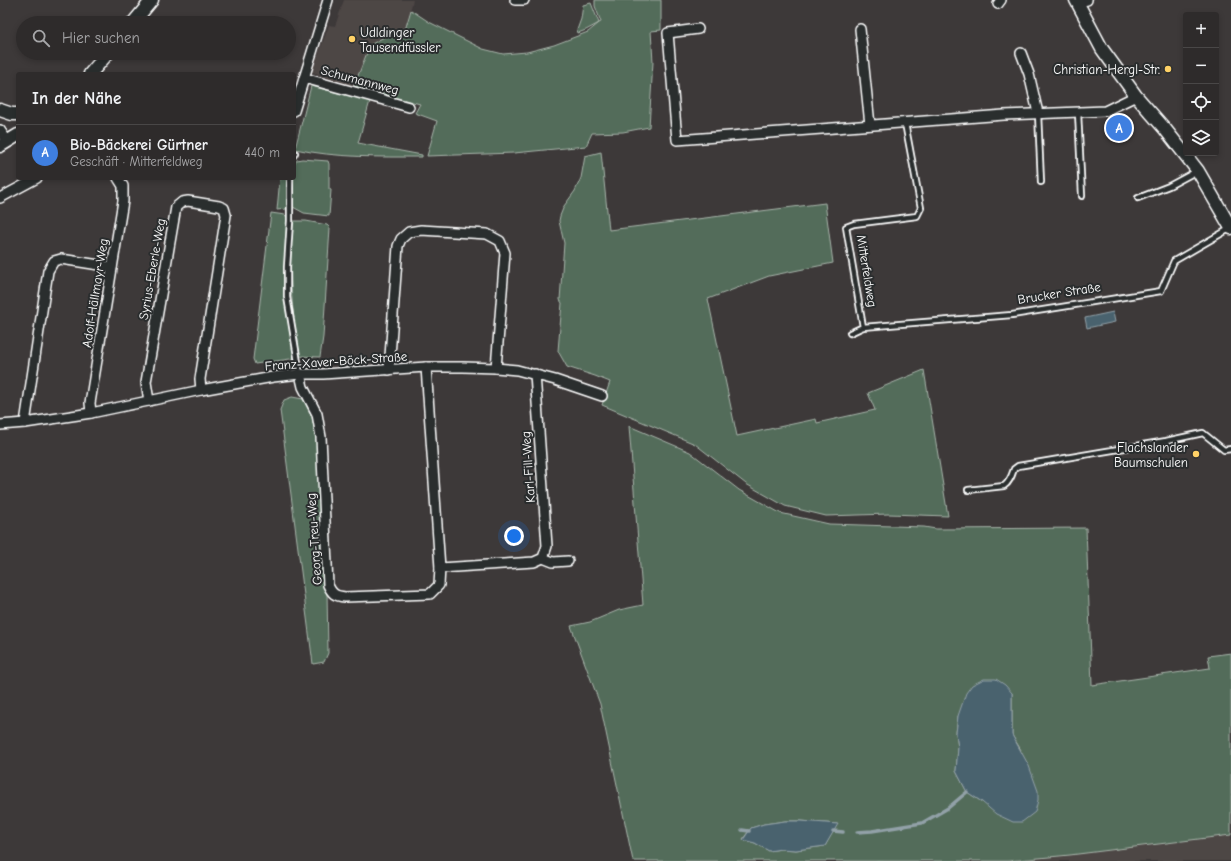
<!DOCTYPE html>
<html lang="de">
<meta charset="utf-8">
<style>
:root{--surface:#2e2b2b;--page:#363333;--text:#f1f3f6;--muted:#a7a7a9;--line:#494747;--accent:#ffd166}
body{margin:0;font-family:"Comic Neue",sans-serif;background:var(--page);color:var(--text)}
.controls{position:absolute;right:12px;top:12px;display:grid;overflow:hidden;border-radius:4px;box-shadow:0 2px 6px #0003}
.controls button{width:36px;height:36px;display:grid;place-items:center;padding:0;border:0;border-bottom:1px solid var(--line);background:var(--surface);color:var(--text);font:20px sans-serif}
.you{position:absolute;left:514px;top:536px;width:14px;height:14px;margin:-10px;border:3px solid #fff;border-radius:50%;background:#1a73e8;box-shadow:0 0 0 6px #1a73e833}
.badge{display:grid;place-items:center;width:26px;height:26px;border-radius:50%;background:var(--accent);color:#fff;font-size:13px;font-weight:700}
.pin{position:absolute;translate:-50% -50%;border:2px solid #fff;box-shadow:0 1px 4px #0006}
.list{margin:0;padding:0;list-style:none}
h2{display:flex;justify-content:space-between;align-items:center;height:52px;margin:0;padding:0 16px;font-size:17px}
h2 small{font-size:13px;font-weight:400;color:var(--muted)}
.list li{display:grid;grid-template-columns:26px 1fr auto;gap:12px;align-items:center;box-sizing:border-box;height:56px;padding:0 16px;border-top:1px solid var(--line)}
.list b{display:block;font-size:15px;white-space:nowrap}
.list p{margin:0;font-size:13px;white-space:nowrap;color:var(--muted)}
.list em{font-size:13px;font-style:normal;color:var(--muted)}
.icon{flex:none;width:22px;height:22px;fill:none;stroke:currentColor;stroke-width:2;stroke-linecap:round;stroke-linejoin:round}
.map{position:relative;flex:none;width:1231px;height:861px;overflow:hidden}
.search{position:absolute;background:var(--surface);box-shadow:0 2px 6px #0003;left:16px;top:16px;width:280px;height:44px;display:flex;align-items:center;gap:10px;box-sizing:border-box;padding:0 14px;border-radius:22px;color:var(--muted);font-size:15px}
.panel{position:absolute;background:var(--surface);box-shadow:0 2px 6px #0003;left:16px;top:72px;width:280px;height:108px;border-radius:4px}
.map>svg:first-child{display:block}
.built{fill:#4e4645}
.green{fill:#536c5a;stroke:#a9b6ac;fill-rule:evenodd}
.water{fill:#4a626e;stroke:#92a1a8}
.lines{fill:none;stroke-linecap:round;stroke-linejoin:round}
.stream{stroke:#92a1a8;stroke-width:3.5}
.lane-casing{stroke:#fff;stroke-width:8}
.street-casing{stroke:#fff;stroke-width:12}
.secondary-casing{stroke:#fff;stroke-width:15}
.lane{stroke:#2a2d2e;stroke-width:4.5}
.street{stroke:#2a2d2e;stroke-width:9}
.secondary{stroke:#2a2d2e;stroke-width:12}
.poi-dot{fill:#ffd166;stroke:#2a2d2e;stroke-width:1.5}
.labels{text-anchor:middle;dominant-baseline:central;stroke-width:4;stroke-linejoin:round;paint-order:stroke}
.poi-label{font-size:13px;fill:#fff;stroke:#2a2d2e;text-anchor:end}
.street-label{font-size:13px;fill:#fff;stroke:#2a2d2e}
</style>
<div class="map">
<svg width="1231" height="861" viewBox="0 0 1231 861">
<rect width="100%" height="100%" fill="#3d3939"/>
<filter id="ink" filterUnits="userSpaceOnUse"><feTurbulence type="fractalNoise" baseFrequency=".025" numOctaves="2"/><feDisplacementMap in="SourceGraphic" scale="8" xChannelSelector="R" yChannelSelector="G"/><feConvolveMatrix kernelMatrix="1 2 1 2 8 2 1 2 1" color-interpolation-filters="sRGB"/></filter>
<g filter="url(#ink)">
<g class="built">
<path d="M344 0H413L405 30 391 33 370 45 354 86 312 72 329 25 335 26Z"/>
<path d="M1231 835V861H1007L1070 855Z"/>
</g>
<g class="green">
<path d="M595 0H661V30L651 31 653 62 649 127 623 132 592 133 586 146 514 153 427 156 437 121 415 113 420 104 354 86 370 45 391 33 405 30 411 10 429 22 483 49 503 54 527 52 554 45 588 32 599 23 586 30 578 33 577 30 581 19 583 5 591 3 599 23 601 22 595 6Z"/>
<path d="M311 86 370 101 358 143 422 155V157C379 157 337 158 295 149Z"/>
<path d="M601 152 609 230 825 203 833 263 769 276 708 299 737 436 816 419 817 423 875 410 868 393 924 370 948 516 889 514 826 516 785 506 746 484 695 444 602 405 610 382 595 376 567 367 558 351 562 303 560 300 564 243 559 221 560 216 564 206 575 191 581 178 585 156Z"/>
<path d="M302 159 328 161 329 164V189L331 190 329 216 304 213 293 207 294 165 297 160Z"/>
<path d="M280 178H288L287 207 286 209 277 210Z"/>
<path d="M271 213 285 215 290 221 287 297 297 358 255 364 253 359Z"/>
<path d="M294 221H306L327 225 330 228 323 337 320 357 299 356C292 311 287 266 294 221Z"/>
<path d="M292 397 303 399 312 417 316 438 326 582 327 592 328 653 324 662 313 664 280 410 284 400Z"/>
<path d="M629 426 690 452 739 490 780 513 829 524 924 527 936 529 1086 528 1092 685 1210 668 1208 656 1231 653V835L1070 855 1007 861H633L600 704 571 626 590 622 619 610 643 605ZM1012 693V735L1021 750 982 802 967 792 956 771 958 748 956 733 958 716ZM785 821H801L837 824 825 846 796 850 781 849 769 851 755 843 743 839 751 828 764 824Z"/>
</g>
<g class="water">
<path d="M1113 312 1115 322 1087 328 1085 318Z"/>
<path d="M984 679H996L1005 685 1012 693V735L1029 766 1038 791V800L1035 812 1022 822H1013L996 814 982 802 967 792 956 771 958 748 956 733 958 716 966 693 972 685Z"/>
<path d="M785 821H801L838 824 825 846 796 850 781 849 769 851 755 843 743 840 751 828 764 824Z"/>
</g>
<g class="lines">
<g class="stream">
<path d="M742 830 749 831"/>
<path d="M833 831 843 832"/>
<path d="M857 832 872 831 922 823 948 808 967 792"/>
</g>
<defs>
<g id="lane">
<path d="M1078 112 1082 196"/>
<path d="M1038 113 1041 182"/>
<path d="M294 155 295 153"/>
<path d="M290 178V221L287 267V297L300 374"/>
<path d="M1138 198 1169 186 1197 171"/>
<path d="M863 327 1012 315 1161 291 1174 261 1231 228"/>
<path d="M850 333 863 327 846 227 854 224 917 216 921 208 905 123"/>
<path d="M968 490 1004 486C1010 482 1012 475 1014 469L1018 466 1166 441 1203 433 1224 450 1231 449"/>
</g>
<g id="street">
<path d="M515 0H524"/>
<path d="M1078 2 1087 0"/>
<path d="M998 4 1001 0"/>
<path d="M698 29 668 33 677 140 1004 115 1105 111 1136 96"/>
<path d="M860 29 870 125"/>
<path d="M1021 53 1029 74 1038 113"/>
<path d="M304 78 409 107"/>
<path d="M294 111 328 0"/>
<path d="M0 130 8 142"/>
<path d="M0 198 37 178"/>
<path d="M389 370 398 246 401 239 409 232 421 230 487 234 500 241 505 253 496 368"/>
<path d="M300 374 303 387 317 414 321 437 328 585C332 594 335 596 345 597L430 594 439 585 440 568 426 367"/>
<path d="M149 401 146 382 176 207 182 202 188 201 219 206 224 208 226 215 200 379 201 390"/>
<path d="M91 413 90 403 123 201V186L118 178"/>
<path d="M25 423 48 271 54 261 61 259 112 267"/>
<path d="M0 425 25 423 91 413 201 390 273 377 300 374H323L426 367H463L496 368 517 370 555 380 602 396"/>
<path d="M543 558 553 562 568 561"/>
<path d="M440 568 534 562 543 558 547 546 535 374"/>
</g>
<g id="secondary">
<path d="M1076 0 1102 49 1136 96 1165 129 1198 171 1231 228"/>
<path d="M133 23 152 0"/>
<path d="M90 74 108 53"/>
<path d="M0 110 12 114H18"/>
<path d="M0 146 18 135"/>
</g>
</defs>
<use href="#lane" class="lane-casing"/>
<use href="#street" class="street-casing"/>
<use href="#secondary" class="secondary-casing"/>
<use href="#lane" class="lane"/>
<use href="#street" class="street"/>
<use href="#secondary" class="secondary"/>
</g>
</g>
<g class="poi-dot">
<circle cx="352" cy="39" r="4"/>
<circle cx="1168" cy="69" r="4"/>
<circle cx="1196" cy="454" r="4"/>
</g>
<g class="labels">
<g class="poi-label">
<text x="360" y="32" text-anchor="start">Udldinger<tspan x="360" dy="15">Tausendfüssler</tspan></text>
<text x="1160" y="69">Christian-Hergl-Str.</text>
<text x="1188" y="447">Flachslander<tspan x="1188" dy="15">Baumschulen</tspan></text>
</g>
<g class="street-label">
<text transform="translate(360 80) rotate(15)">Schumannweg</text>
<text transform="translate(152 269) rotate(-80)">Syrius-Eberle-Weg</text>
<text transform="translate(867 271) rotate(81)">Mitterfeldweg</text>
<text transform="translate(95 293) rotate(-81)">Adolf-Hällmayr-Weg</text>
<text transform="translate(1059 293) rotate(-9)">Brucker Straße</text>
<text transform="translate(336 361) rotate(-4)">Franz-Xaver-Böck-Straße</text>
<text transform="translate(528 467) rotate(-94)">Karl-Fill-Weg</text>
<text transform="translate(314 539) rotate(-94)">Georg-Treu-Weg</text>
</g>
</g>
</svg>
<div class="controls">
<button>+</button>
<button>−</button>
<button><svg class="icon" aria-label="locate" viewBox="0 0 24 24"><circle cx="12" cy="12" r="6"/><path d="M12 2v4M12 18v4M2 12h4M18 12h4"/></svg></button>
<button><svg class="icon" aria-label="layers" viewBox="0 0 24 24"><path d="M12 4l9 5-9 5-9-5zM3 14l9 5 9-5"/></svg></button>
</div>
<div class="you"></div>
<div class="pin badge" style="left:1119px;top:128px;background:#3f7fe0">A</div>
<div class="search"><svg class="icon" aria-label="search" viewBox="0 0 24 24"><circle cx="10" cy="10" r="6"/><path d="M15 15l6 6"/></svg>Hier suchen</div>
<section class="panel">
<h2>In der Nähe<small></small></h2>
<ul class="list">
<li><span class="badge" style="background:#3f7fe0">A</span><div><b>Bio-Bäckerei Gürtner</b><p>Geschäft · Mitterfeldweg</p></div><em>440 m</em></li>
</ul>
</section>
</div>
